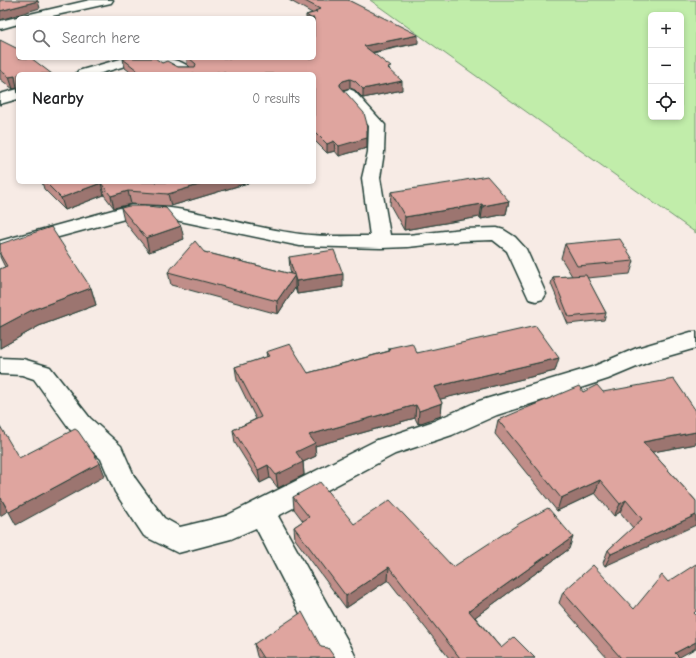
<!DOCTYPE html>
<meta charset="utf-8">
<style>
:root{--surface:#fff;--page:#f2f2f2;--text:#202124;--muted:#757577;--line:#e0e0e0}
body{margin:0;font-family:"Comic Neue",sans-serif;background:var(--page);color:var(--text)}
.controls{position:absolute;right:12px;top:12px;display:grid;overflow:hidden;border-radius:6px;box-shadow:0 2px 6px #0003}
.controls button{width:36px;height:36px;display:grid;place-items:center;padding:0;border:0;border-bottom:1px solid var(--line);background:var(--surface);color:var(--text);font:20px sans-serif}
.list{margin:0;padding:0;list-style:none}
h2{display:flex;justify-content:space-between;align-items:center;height:52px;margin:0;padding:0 16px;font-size:17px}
h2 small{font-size:13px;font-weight:400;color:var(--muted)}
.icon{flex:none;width:22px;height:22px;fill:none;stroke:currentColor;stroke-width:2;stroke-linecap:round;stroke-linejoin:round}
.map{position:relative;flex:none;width:696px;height:658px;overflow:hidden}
.search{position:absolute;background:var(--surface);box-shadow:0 2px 6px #0003;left:16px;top:16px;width:300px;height:44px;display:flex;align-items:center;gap:10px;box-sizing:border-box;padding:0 14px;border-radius:6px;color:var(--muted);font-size:15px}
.panel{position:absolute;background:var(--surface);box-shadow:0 2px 6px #0003;left:16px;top:72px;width:300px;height:112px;border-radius:6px}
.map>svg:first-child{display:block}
.green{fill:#c1edaa;stroke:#70956f;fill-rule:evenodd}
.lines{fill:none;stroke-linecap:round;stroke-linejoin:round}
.minor-casing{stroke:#1f3d34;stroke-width:3}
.minor{fill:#fdfcf7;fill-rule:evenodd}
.wall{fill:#c08e89;stroke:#1f3d34}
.shaded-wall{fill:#9c746f;stroke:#1f3d34}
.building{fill:#dfa59f;stroke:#1f3d34}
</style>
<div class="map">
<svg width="696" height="658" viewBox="0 0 696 658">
<rect width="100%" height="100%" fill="#f7ebe5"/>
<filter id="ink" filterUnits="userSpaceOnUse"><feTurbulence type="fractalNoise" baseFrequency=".025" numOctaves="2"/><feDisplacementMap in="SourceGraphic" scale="8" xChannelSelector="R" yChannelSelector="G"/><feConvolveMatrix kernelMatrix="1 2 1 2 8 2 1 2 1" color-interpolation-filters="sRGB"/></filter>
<g filter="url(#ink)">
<path class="green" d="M370 0H696V233ZM651 15H681V117H651Z"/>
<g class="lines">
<defs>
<g id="minor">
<path d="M90 0H113L111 3 43 18H18V24L0 29V21Z"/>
<path d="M124 58C146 58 182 53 196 74H179L163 65 146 63 125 66 98 74H76L78 71Z"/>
<path d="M18 89V99L0 104V94Z"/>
<path d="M349 89 354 91 385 125 384 152 380 178 390 235H408L463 229 497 228 504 230 515 237 526 249 546 294 543 299 536 301 529 299 507 251 493 240 463 241 408 247 381 248 300 246 180 221 150 217H132L0 253V241L131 205C189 205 243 227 300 234 323 237 347 236 370 236L362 178 368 152 369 126 341 94 344 91Z"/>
<path d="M691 332H696V348L651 361 608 379 497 415 452 435 395 454 278 516 351 647 356 658H323L256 528 231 539 178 553 144 536 115 492 101 459 72 432 34 379 22 375 0 374V358L23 359 50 367 90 418 121 446 135 478 164 518 180 527 226 516 377 440 434 421 479 401 592 367 637 348Z"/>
</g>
</defs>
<use href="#minor" class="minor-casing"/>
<use href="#minor" class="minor"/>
</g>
<g class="wall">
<path d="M289 0H348L418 43 373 53 390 70 402 90 363 98 355 90 350 88 343 90 367 148 339 156 335 151 327 153 314 140V74H133L125 68 123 59 162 63 178 67H190L187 64V58H314V18H306V15L312 13Z"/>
<path d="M0 40 17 88 13 89 0 79Z"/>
<path d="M42 182H251L171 206 131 204 114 208 104 195 65 210 44 189Z"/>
<path d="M391 192 509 201 506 214 481 219 480 217 404 230 390 205Z"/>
<path d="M121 208 184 239 149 252 124 221Z"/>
<path d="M0 244 91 288 96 305 39 326 0 348V269L5 267 0 257Z"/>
<path d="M565 244 634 261 630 274 587 278 606 313 604 320 568 324 551 284 553 277 572 276 561 258Z"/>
<path d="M204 252 291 274 290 270 289 257 343 287 297 294 295 288 278 314 171 285 168 272Z"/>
<path d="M389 348 417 353 555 371 440 399 442 403 441 416 418 424 415 418 315 446 316 456 303 462 304 475 278 488 270 478 260 483 235 443 233 430 256 419 237 380 235 367 267 357 266 352 308 373 389 351Z"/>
<path d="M583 392H603L696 444 652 452 696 501 605 566 603 563 608 550 633 528 620 512 614 516 595 493 557 511 495 434 498 420Z"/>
<path d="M293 497 354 524 453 567 569 549 475 617 501 648 535 658H449L388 580 346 608 295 539 294 527 303 521 294 509Z"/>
<path d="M563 592 634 609 680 658H607L559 603Z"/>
<path d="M254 644 321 647 335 658H258L257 656Z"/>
</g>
<g class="shaded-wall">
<path d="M38 1 40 8 0 20V11Z"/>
<path d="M418 35V43L364 54V46Z"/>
<path d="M218 72V74H211Z"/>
<path d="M15 76 18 88 13 89 9 77Z"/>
<path d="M350 79V88L343 90 340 93V84L343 81Z"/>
<path d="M402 81V90L363 98V89Z"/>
<path d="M367 124V148L339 156V146Z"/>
<path d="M334 141 335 151 327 153V144Z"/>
<path d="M209 182H251L171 206 168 194Z"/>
<path d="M101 183 104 195 65 210 61 198Z"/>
<path d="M128 191 131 204 114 208 111 196Z"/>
<path d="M509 201 506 214 481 219 483 206Z"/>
<path d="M482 204 480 217 404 230 405 217Z"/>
<path d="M181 226 184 239 149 252 146 238Z"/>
<path d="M343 274V287L297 294 296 281Z"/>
<path d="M295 275V288L278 314 277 301Z"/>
<path d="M91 288 96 305 39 326 0 348V327L32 310Z"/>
<path d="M559 358 555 371 433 401 434 387Z"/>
<path d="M442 403 441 416 418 424 419 411Z"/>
<path d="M416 405 415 418 315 446 316 456 303 462 304 475 278 488 276 475 309 435Z"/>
<path d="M696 432V444L637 455 643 442Z"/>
<path d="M100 463 105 476 16 525 9 512Z"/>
<path d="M268 465 270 478 260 483 258 470Z"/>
<path d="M600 480 595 493 557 511 561 498Z"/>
<path d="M1 498 8 511 0 516V499Z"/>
<path d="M626 500 620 512 614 516 620 504Z"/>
<path d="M696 515V525L605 566 611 554Z"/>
<path d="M573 537 569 549 467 623 469 611Z"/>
<path d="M389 567 388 580 346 608V596Z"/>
<path d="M696 642V648L678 658 675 653Z"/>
</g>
<g class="building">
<path d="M0 0H37L38 1 0 11Z"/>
<path d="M303 0H348L418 35 364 46 391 67 388 68 402 81 363 89 355 81 350 79 343 81 340 84V86L364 113 367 124V138L339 146 334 141 327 144 314 131V74H225L224 72 220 73 218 72 211 74H142L123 59 128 58H155L162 63 167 61 178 67H195L196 64 189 58H314V18H311L306 15 317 12 315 11 320 9Z"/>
<path d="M0 40 18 49V58H31L52 74H18V94L15 76 9 77 0 70Z"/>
<path d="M487 176 509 201 483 206 482 204 405 217 391 192 449 183Z"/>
<path d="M45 182H209L168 194 128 191 111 196 101 183 61 198Z"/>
<path d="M129 206H147L166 208 181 226 146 238 121 208Z"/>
<path d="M51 227 91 288 32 310 0 327V269L7 266 0 254V244Z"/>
<path d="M620 239 634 261 577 266 565 244Z"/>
<path d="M195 241 204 252 295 275 277 301 168 272Z"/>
<path d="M334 250 343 274 296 281 289 257Z"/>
<path d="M586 275 606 313 569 317 553 277Z"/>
<path d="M536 326 559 358 434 387 442 403 419 411 416 405 309 435 315 443 296 452 303 462 276 475 268 465 258 470 233 430 261 417 235 367 269 356 266 352 290 344 308 373 390 351 389 348 412 343 417 353Z"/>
<path d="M674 379 696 411V432L643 442 696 501V515L611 554 608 550 642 519 626 500 620 504 600 480 561 498 498 420 579 386 583 392 597 385 603 392Z"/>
<path d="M0 426 19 458 75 429 78 431 100 463 9 512 1 498 0 499Z"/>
<path d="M320 482 354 524 390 500 453 567 520 523 548 508 573 537 469 611 501 648 514 637 535 658H460L389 567 346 596 294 527 309 517 293 497Z"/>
<path d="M696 564V611L694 613 696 615V642L675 653 680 658H621L563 592 593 565 634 609 662 575 668 582Z"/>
<path d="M302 612 321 647 328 648 335 658H263L254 644Z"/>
</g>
</g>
</svg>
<div class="controls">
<button>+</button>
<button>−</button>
<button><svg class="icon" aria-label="locate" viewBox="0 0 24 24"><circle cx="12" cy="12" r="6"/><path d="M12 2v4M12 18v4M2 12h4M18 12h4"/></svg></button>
</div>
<div class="search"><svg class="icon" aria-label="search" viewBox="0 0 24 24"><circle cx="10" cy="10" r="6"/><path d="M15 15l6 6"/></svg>Search here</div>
<section class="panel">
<h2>Nearby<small>0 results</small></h2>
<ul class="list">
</ul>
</section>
</div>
